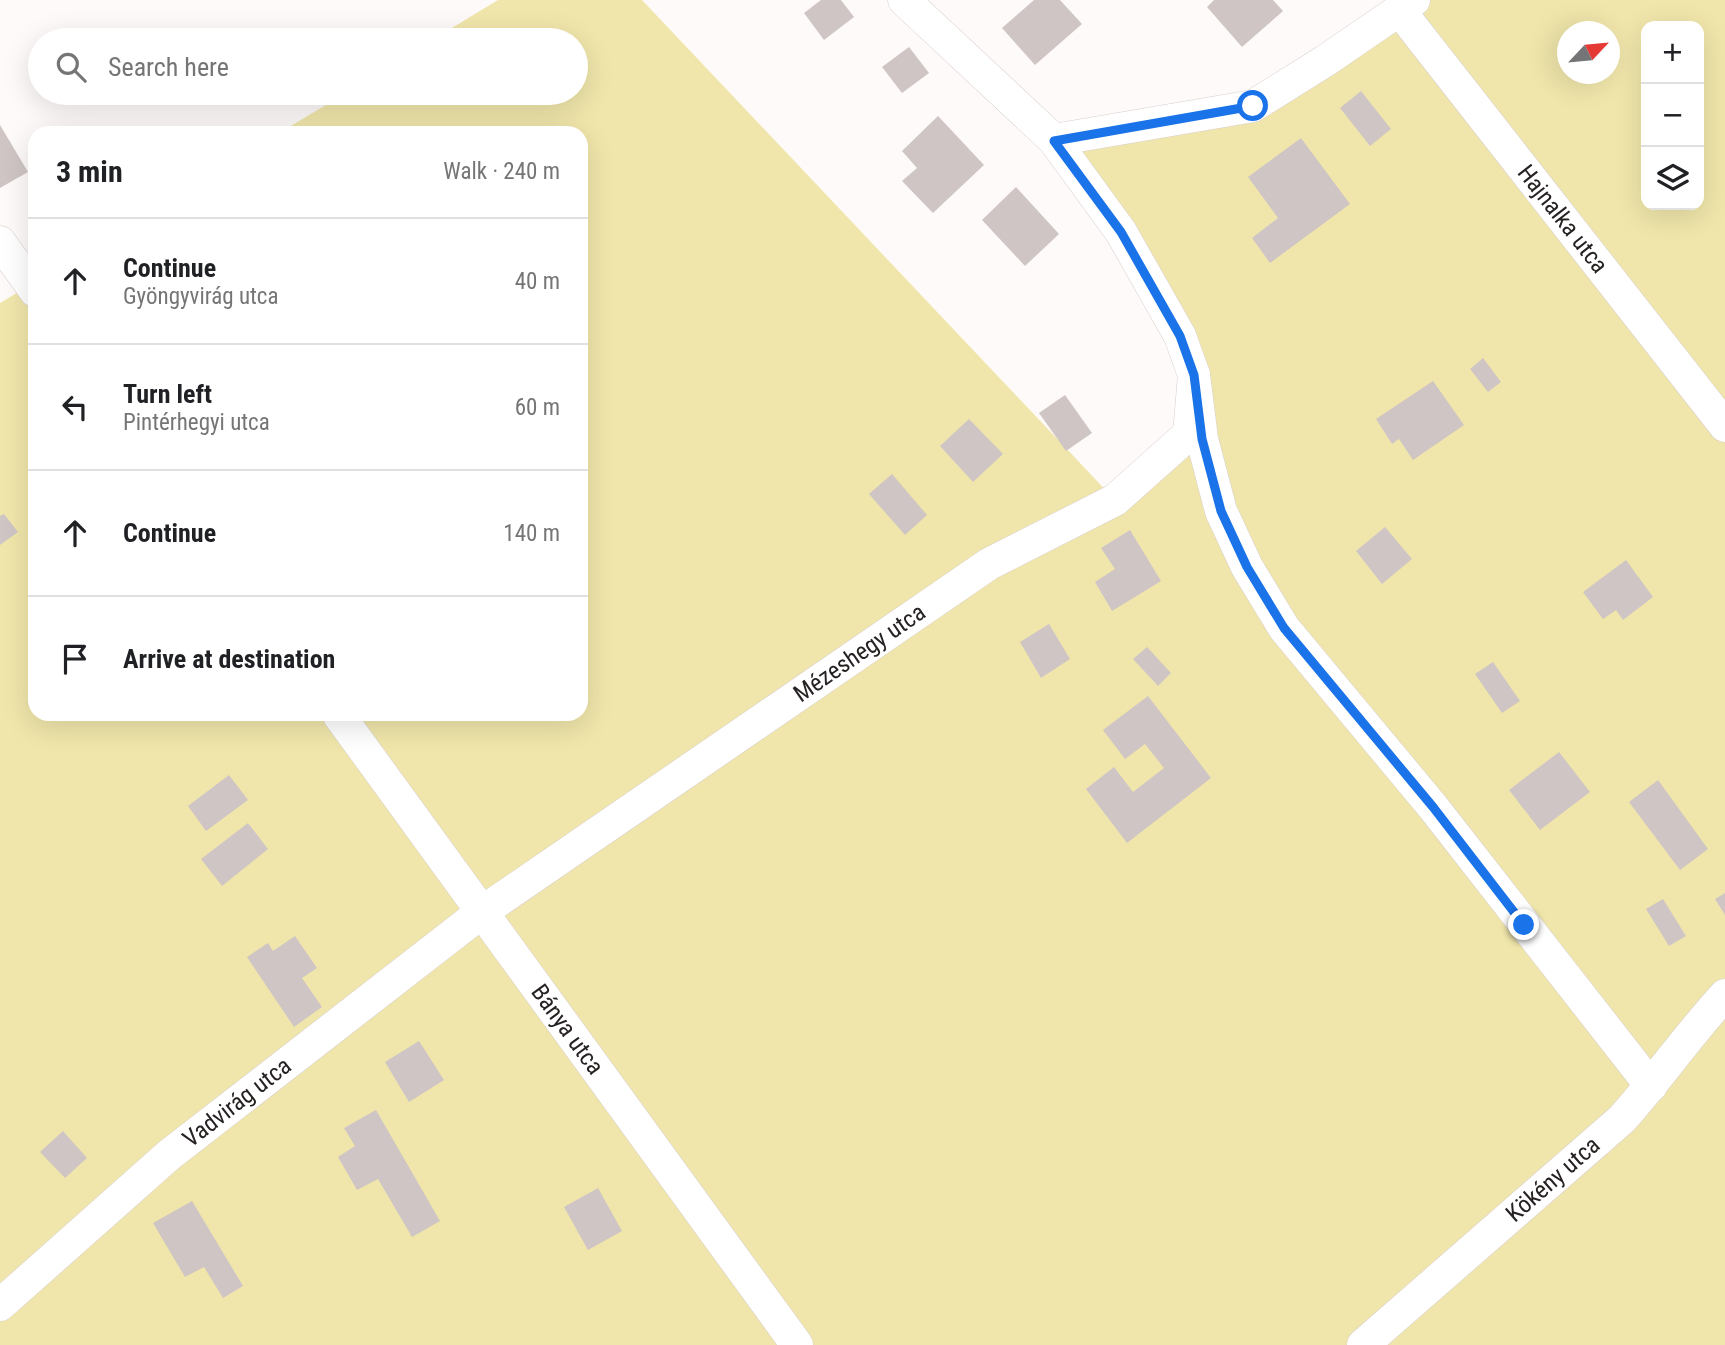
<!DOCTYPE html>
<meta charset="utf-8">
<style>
:root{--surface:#fff;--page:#f6f6f6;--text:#202124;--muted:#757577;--line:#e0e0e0}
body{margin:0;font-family:"Roboto Condensed",sans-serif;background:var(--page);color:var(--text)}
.controls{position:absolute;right:21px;top:21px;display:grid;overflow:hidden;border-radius:14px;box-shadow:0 7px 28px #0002}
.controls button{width:63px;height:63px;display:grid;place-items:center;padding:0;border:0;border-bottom:2px solid var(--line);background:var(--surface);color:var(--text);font:35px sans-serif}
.compass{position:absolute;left:1557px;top:21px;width:63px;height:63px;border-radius:50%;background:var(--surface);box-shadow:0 7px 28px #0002;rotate:64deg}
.stop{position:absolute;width:21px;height:21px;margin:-16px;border:5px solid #1a73e8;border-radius:50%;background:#fff}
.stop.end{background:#1a73e8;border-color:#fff;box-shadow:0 2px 7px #0008}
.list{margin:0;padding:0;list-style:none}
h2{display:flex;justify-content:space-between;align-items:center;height:91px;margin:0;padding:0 28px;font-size:30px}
h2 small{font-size:23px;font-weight:400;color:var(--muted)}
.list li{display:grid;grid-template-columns:46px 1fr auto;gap:21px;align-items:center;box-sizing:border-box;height:126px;padding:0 28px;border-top:2px solid var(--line)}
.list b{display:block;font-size:26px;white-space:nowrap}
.list p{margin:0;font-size:23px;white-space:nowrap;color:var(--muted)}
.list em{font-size:23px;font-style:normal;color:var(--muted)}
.icon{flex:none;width:38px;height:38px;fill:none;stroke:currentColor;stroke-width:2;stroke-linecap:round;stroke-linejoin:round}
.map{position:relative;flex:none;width:1725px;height:1345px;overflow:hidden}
.search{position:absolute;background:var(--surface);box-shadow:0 7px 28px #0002;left:28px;top:28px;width:560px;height:77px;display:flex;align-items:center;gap:18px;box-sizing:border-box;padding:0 24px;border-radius:38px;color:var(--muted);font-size:26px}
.panel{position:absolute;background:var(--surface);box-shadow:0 7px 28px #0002;left:28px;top:126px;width:560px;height:595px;border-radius:21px}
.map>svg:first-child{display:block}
.green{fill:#f0e6ab;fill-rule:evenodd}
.building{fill:#cfc5c5}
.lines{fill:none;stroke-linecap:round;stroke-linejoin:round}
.street-casing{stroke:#d9cfcc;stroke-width:33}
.street{stroke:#fff;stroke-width:32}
.route{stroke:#1a73e8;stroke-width:9}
.labels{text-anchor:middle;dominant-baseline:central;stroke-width:6;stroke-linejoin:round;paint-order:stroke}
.street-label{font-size:24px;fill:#262221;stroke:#fefaf9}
</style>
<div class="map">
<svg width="1725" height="1345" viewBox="0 0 1725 1345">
<rect width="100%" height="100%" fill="#fefaf9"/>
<path class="green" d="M498 0H642L1115 500 1188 435 1194 375 1054 140 1253 106 1414 0H1725V1345H0V303L35 282V714H581V133H279L346 93H576V40H432ZM1646 26H1699V205H1646ZM1568 32H1610V74H1568Z"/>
<g class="building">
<path d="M821 0H841L854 17 824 40 804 13Z"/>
<path d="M1034 0H1060L1082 24 1035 65 1002 28Z"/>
<path d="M1214 0H1273L1283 11 1242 47 1207 7Z"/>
<path d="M909 47 929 73 902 93 882 67Z"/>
<path d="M1361 91 1391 129 1370 146 1340 108Z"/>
<path d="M938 116 984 165 933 213 902 181 917 168 902 151Z"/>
<path d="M0 125 28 172 0 188Z"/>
<path d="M1301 138 1350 204 1270 263 1252 238 1278 218 1248 177Z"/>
<path d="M1016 187 1059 234 1025 266 982 220Z"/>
<path d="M1483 358 1501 382 1488 392 1470 369Z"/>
<path d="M1433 381 1464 425 1413 460 1399 439 1392 444 1376 419Z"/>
<path d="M1065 395 1092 433 1066 451 1039 413Z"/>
<path d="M969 419 1003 454 973 482 940 446Z"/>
<path d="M892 474 927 515 905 535 869 494Z"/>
<path d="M4 514 18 532 0 545V516Z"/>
<path d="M1385 527 1412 559 1382 584 1356 551Z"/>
<path d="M1130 530 1161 581 1112 611 1095 582 1115 569 1101 548Z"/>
<path d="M1626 560 1653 597 1623 620 1616 610 1603 619 1583 592Z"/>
<path d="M1049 624 1070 659 1041 678 1020 642Z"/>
<path d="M1147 647 1171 673 1158 686 1133 659Z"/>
<path d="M1493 662 1520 701 1502 713 1475 674Z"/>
<path d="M1148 696 1211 778 1127 843 1086 789 1114 767 1133 792 1164 768 1145 744 1125 759 1103 730Z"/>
<path d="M1559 752 1590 792 1540 830 1509 790Z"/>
<path d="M229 775 248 800 206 831 188 806Z"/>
<path d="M1658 780 1708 849 1680 870 1629 802Z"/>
<path d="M248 823 268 849 222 886 201 859Z"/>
<path d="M1725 893V915L1715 899Z"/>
<path d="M1663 899 1686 936 1669 946 1646 909Z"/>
<path d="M295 936 317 968 302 978 322 1007 294 1027 247 957 268 943 273 951Z"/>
<path d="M419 1041 444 1080 409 1102 385 1062Z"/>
<path d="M376 1110 440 1221 412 1237 378 1179 357 1190 338 1157 355 1146 344 1128Z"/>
<path d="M63 1131 87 1158 65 1178 40 1152Z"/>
<path d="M598 1188 622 1231 588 1250 564 1207Z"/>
<path d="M192 1201 243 1286 223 1298 204 1267 185 1277 153 1223Z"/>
</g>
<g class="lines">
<defs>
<g id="street">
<path d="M904 0 1054 140 1121 232 1180 336 1194 375 1202 439 1221 511 1247 567 1284 628 1433 807 1651 1086"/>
<path id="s1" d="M1400 11 1725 426"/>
<path d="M1054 140 1253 106 1325 61 1414 0"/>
<path d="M0 242 35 291"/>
<path id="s2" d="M338 714 797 1345"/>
<path id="s3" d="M0 1305 169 1155 482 912 989 564 1115 500 1189 434 1194 375"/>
<path id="s4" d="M1363 1345 1622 1119C1658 1079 1688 1035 1725 995"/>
</g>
</defs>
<use href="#street" class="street-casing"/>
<use href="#street" class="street"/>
</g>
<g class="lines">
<path class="route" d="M1253 106 1054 141 1121 232 1180 336 1194 375 1202 439 1221 511 1247 567 1284 628 1433 807 1524 925"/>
</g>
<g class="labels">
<g class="street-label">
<text stroke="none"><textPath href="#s1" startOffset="264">Hajnalka utca</textPath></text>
<text stroke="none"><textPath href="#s3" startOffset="1080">Mézeshegy utca</textPath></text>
<text stroke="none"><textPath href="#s2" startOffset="390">Bánya utca</textPath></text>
<text stroke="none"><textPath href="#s3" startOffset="312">Vadvirág utca</textPath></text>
<text stroke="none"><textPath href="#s4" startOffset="252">Kökény utca</textPath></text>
</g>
</g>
</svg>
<div class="controls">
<button>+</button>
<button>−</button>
<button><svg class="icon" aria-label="layers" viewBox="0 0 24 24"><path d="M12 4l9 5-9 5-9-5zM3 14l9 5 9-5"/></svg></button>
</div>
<svg class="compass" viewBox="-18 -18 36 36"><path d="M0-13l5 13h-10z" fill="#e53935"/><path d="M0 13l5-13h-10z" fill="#757577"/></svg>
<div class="stop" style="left:1253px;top:106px"></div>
<div class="stop end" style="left:1524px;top:925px"></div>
<div class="search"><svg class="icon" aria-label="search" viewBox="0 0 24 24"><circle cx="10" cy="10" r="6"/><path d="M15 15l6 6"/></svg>Search here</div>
<section class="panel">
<h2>3 min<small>Walk · 240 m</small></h2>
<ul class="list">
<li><svg class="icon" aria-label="ahead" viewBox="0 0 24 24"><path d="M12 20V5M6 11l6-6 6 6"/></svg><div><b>Continue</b><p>Gyöngyvirág utca</p></div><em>40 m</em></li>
<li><svg class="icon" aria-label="left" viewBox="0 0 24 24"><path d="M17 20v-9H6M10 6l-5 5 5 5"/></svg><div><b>Turn left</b><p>Pintérhegyi utca</p></div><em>60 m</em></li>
<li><svg class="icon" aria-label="ahead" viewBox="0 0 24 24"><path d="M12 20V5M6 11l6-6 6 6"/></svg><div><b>Continue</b></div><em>140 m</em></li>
<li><svg class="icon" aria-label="arrive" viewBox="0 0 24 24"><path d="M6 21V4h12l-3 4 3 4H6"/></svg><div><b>Arrive at destination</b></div></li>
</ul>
</section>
</div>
